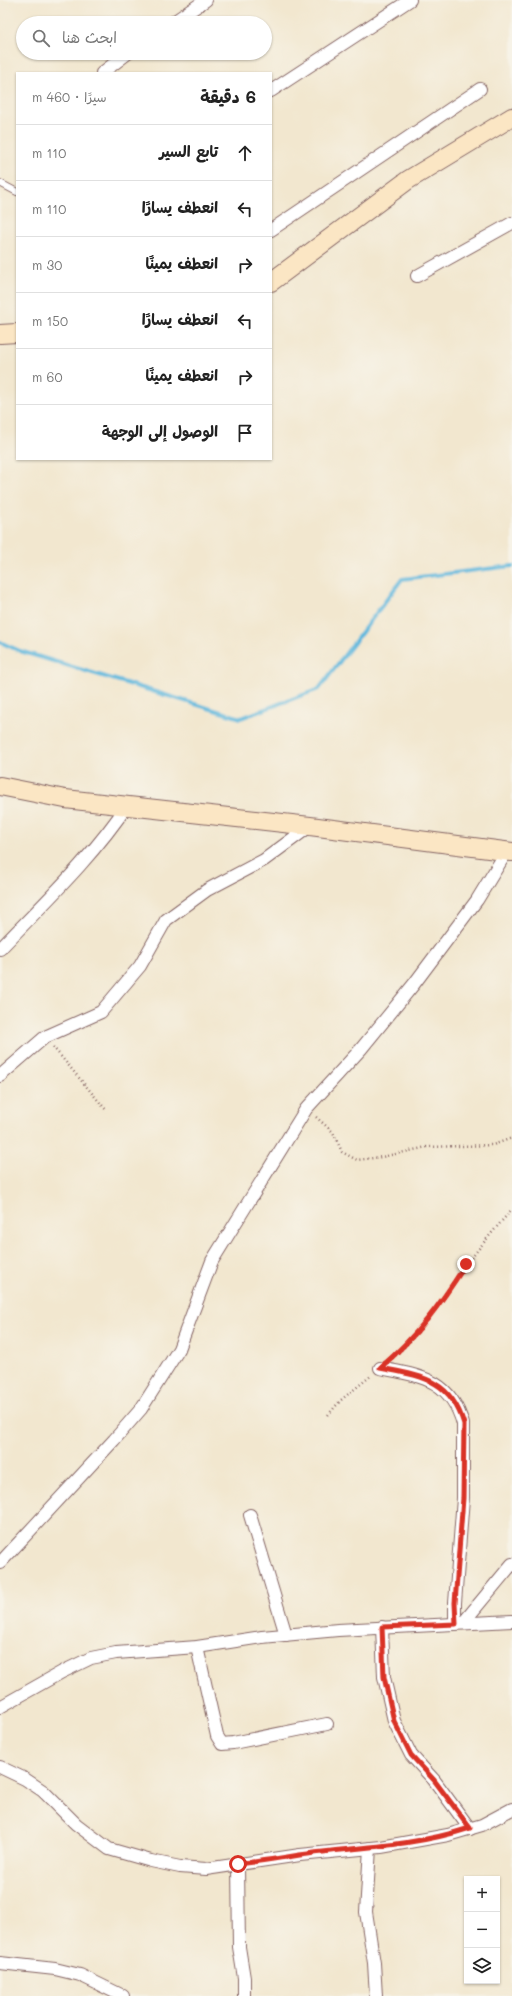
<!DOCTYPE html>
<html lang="ar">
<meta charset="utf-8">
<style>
:root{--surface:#fff;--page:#f2f2f2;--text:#222;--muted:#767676;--line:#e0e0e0}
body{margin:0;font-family:Mali,"Playpen Sans Arabic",sans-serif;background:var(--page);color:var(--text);direction:rtl}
.controls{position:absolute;right:12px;bottom:12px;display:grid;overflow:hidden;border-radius:0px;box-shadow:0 1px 3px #0004}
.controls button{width:36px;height:36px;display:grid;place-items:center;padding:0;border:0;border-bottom:1px solid var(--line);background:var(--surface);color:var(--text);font:20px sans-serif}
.stop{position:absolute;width:12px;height:12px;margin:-9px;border:3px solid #d93025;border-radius:50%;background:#fff}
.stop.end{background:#d93025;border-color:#fff;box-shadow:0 1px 4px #0008}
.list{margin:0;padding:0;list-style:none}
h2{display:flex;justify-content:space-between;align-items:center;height:52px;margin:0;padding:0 16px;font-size:17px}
h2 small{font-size:13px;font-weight:400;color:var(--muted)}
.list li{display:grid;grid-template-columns:26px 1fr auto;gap:12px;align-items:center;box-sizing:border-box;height:56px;padding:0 16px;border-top:1px solid var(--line)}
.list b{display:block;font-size:15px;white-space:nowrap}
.list em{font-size:13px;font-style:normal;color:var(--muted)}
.icon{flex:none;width:22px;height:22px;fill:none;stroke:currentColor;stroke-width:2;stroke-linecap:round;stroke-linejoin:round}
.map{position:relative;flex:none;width:512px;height:1996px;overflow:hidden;direction:ltr}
.search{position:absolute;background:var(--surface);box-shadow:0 1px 3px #0004;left:16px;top:16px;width:256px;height:44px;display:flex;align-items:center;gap:10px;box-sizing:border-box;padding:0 14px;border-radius:22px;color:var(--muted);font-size:15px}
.panel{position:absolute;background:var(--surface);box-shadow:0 1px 3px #0004;left:16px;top:72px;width:256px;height:388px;border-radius:0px;direction:rtl}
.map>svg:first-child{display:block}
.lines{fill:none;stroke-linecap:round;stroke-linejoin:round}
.stream{stroke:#60b8dd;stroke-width:4}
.lane-casing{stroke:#856564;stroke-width:8}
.street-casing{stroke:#856564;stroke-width:14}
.secondary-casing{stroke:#856564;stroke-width:20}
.path{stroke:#856564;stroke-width:2.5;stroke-dasharray:1 3;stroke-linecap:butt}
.lane{stroke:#fff;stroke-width:6}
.street{stroke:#fff;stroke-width:12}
.secondary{stroke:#fbe6c4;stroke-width:18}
.route{stroke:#d93025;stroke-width:5}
</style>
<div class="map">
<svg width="512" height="1996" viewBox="0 0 512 1996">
<rect width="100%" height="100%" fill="#f7f3e8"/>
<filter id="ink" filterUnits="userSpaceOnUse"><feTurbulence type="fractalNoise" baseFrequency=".025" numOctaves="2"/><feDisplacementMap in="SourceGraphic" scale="8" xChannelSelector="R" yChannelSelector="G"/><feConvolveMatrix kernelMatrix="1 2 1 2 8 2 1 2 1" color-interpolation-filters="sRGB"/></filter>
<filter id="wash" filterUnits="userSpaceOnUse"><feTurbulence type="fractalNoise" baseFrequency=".012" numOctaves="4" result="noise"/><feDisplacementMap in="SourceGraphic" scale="16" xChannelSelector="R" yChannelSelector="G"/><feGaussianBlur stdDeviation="0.9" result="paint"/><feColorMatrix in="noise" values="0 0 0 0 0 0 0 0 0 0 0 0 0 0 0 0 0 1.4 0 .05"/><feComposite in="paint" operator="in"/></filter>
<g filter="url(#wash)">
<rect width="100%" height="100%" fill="#f2e7cf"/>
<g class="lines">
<path class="stream" d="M0 642 20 651 241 718 319 689 402 579 512 566"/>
</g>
</g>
<g filter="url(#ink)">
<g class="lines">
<defs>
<path id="lane" d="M0 183 17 192"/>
<g id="street">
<path d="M172 23 206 0"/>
<path d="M102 73 128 53"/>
<path d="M271 91 410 0"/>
<path d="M271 230 480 89"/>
<path d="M417 276 512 223"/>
<path d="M0 949C45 902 92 858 128 804"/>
<path d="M0 1076 45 1037 101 1012 140 966 166 920 207 890 264 860 310 826"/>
<path d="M380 1368C420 1376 450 1378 463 1424V1498L455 1603V1624"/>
<path d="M250 1515 286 1635"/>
<path d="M0 1563 114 1440 141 1409 179 1349 212 1261 306 1109 361 1049 414 984 477 900 507 851"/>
<path d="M463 1623 512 1564"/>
<path d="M382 1627 384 1677 394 1721 411 1755 434 1780 470 1829"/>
<path d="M197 1647 217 1736 222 1744 233 1743 327 1724"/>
<path d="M0 1707 62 1672 91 1658 116 1653 197 1647 262 1637 338 1630 512 1621"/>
<path d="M0 1767 25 1779 43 1791 76 1824 109 1849 151 1861 180 1867 206 1869 300 1855 381 1847 448 1835 482 1825 512 1809"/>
<path d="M370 1848 366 1912 374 1963 376 1996"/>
<path d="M238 1865 239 1947 244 1978V1996"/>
<path d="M0 1963 55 1969 80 1975 123 1996"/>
</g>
<g id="secondary">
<path d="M271 282 408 180 512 117"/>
<path d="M0 334 17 333"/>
<path d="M0 786 65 799 310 826 512 852"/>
</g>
</defs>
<use href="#lane" class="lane-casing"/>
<use href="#street" class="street-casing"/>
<use href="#secondary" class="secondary-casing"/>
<g class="path">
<path d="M53 1047 107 1111"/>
<path d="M316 1117 333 1132 342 1152 357 1160 382 1157 427 1147 493 1145 512 1138"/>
<path d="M392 1358C425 1330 442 1297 467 1264 481 1245 497 1227 512 1209"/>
<path d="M328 1415 341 1400 372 1375"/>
</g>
<use href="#lane" class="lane"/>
<use href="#street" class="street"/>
<use href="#secondary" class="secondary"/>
</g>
</g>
<g class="lines" filter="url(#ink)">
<path class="route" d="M238 1864C272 1860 306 1853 341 1850 384 1846 427 1842 470 1828L434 1780 411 1755 394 1721 384 1677 382 1627 456 1624 455 1603 463 1498 464 1424C450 1378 420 1376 380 1368 417 1336 440 1305 466 1264"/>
</g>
</svg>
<div class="controls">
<button>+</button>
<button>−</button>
<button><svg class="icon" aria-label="layers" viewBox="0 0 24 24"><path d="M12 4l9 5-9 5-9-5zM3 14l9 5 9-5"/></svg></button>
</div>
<div class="stop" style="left:238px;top:1864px"></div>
<div class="stop end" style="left:466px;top:1264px"></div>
<div class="search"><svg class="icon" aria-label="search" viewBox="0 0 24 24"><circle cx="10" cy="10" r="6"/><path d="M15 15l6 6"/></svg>ابحث هنا</div>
<section class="panel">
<h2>6 دقيقة<small>سيرًا · 460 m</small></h2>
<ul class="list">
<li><svg class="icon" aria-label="ahead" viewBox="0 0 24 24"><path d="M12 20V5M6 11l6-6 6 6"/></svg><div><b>تابع السير</b></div><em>110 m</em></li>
<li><svg class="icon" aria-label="left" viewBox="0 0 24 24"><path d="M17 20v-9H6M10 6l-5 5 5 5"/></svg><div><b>انعطف يسارًا</b></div><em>110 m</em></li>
<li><svg class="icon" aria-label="right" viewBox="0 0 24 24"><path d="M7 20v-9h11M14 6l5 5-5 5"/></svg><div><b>انعطف يمينًا</b></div><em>30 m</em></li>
<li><svg class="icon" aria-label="left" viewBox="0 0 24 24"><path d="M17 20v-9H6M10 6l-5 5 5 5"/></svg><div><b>انعطف يسارًا</b></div><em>150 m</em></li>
<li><svg class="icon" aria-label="right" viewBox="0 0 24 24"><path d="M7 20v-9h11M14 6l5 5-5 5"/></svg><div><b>انعطف يمينًا</b></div><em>60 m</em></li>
<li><svg class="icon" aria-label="arrive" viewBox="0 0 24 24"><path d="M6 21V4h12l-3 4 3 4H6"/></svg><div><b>الوصول إلى الوجهة</b></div></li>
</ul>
</section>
</div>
